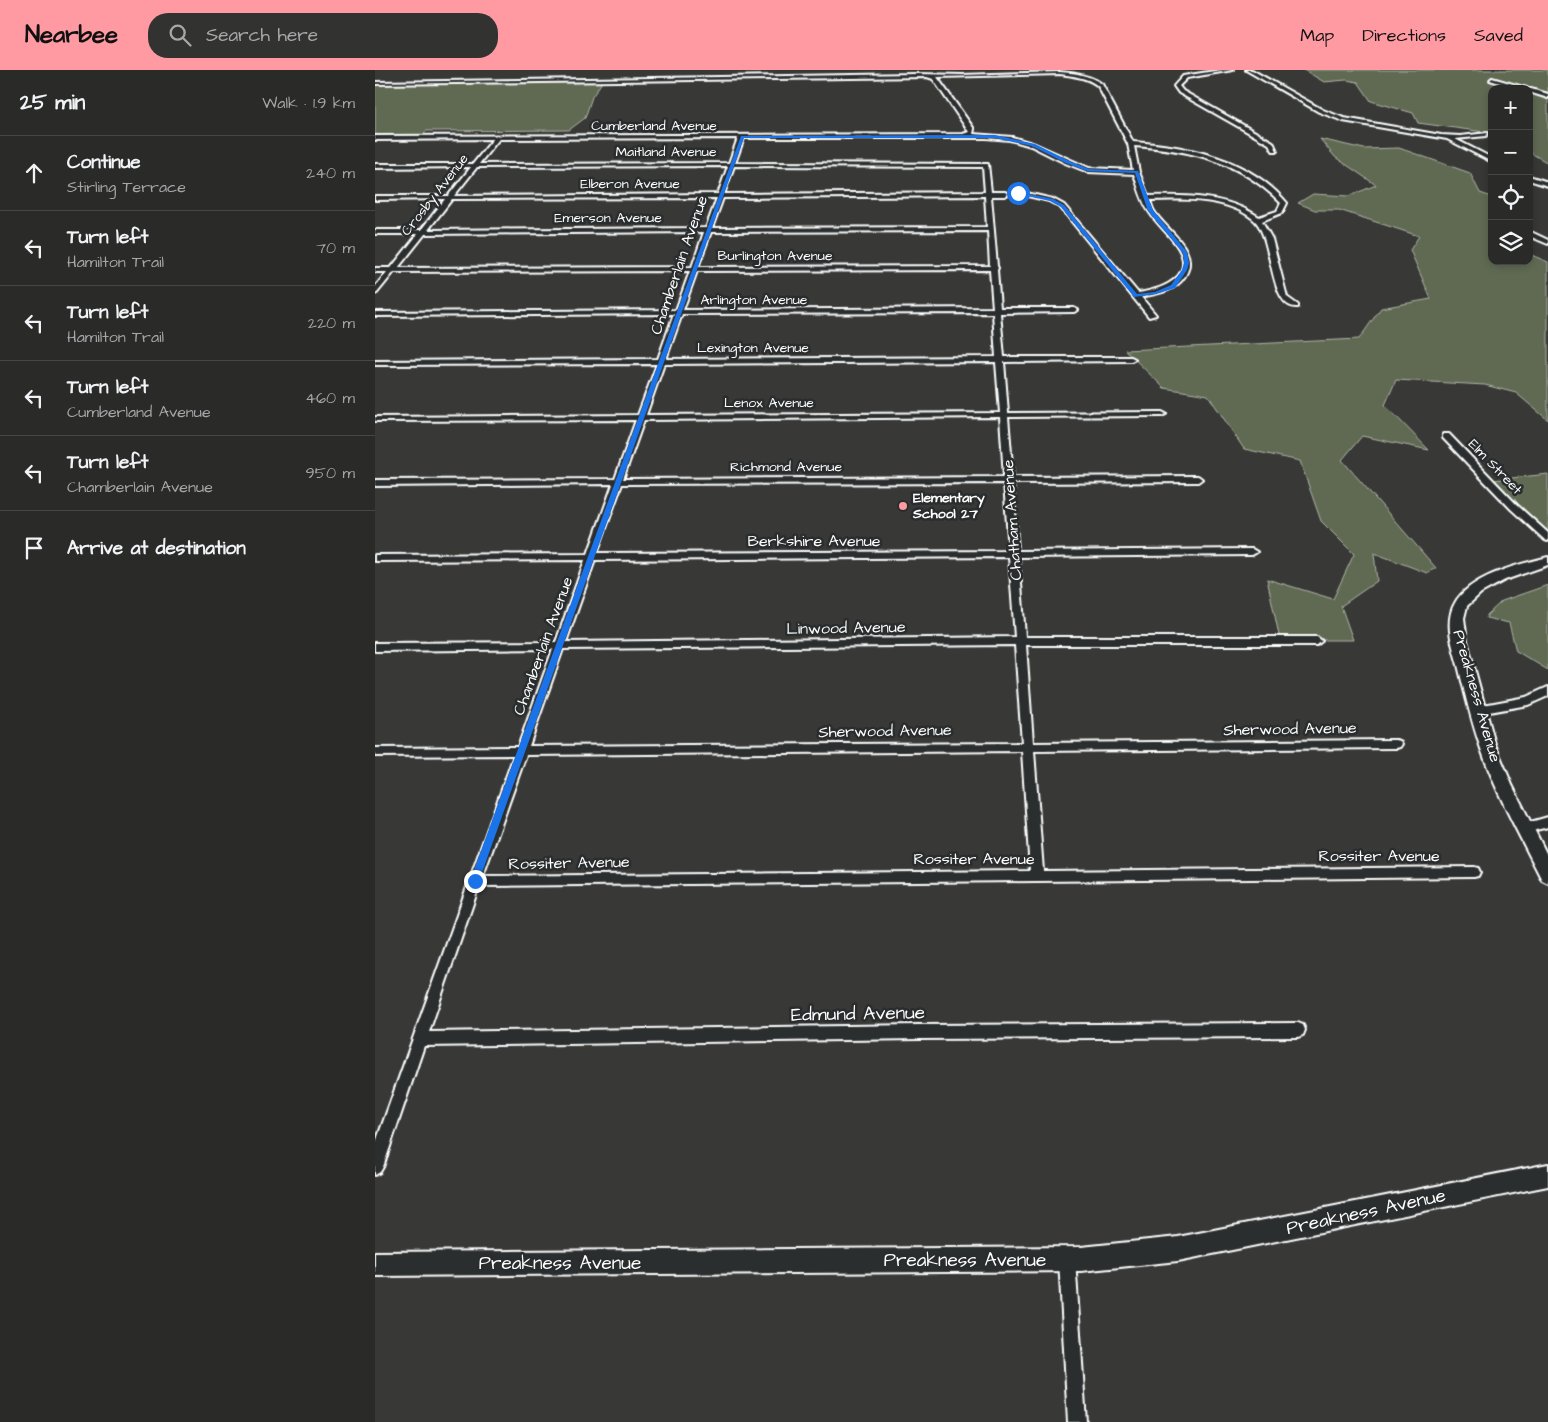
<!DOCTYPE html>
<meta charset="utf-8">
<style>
:root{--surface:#2a2a28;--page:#323230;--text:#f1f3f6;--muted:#a5a7a8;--line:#464645;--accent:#ff9aa2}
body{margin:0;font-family:"Architects Daughter",sans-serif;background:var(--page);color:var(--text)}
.controls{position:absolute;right:15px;top:15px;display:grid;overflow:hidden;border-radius:10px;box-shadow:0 2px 8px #0003}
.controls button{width:45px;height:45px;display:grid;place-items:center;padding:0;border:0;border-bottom:1px solid var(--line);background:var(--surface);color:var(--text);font:25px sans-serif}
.stop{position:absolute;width:15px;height:15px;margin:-11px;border:4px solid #1a73e8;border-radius:50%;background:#fff}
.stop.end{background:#1a73e8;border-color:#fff;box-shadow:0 1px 5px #0008}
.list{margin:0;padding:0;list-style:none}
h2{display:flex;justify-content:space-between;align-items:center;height:65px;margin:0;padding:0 20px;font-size:21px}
h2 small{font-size:16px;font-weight:400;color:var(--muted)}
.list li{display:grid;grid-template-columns:32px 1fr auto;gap:15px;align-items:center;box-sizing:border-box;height:75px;padding:0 20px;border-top:1px solid var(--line)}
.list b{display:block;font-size:19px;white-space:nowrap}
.list p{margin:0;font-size:16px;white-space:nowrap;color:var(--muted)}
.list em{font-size:16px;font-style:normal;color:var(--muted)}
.icon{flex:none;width:28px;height:28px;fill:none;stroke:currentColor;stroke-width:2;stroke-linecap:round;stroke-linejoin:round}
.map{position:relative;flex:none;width:1173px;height:1352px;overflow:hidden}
header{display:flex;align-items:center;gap:30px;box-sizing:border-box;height:70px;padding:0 25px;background:var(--accent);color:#111}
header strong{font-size:24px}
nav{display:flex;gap:28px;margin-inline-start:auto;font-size:18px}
.search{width:350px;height:45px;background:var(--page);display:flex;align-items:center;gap:12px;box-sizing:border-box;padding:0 18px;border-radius:20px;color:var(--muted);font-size:19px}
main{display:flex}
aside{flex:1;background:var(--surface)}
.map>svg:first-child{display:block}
.green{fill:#606b52;stroke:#b0b5a8}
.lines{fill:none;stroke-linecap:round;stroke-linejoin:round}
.street-casing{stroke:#fff;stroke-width:4}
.secondary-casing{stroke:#fff;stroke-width:4}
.street{fill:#2a2d2e;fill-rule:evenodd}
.secondary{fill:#2a2d2e;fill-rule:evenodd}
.route{fill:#1a73e8}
.poi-dot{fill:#ff9aa2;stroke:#2a2d2e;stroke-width:2}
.labels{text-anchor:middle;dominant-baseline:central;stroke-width:5;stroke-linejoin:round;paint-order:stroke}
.far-street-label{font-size:14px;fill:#fff;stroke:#2a2d2e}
.far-poi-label{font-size:14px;font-weight:bold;fill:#fff;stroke:#2a2d2e;text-anchor:start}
.street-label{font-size:16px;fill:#fff;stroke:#2a2d2e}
.near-street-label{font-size:19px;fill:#fff;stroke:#2a2d2e}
</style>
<header>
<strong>Nearbee</strong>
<div class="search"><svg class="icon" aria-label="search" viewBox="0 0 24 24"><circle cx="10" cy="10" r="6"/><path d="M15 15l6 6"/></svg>Search here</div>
<nav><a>Map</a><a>Directions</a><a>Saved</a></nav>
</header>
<main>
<aside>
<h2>25 min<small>Walk · 1.9 km</small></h2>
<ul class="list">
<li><svg class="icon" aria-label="ahead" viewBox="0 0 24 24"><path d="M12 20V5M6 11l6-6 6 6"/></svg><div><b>Continue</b><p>Stirling Terrace</p></div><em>240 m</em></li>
<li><svg class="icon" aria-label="left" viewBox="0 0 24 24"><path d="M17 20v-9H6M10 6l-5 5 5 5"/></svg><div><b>Turn left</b><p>Hamilton Trail</p></div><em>70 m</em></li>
<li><svg class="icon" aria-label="left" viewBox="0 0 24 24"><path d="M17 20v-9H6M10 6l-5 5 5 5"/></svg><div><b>Turn left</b><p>Hamilton Trail</p></div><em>220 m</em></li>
<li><svg class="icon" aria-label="left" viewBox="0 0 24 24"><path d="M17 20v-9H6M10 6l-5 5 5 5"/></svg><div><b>Turn left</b><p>Cumberland Avenue</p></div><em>460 m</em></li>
<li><svg class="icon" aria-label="left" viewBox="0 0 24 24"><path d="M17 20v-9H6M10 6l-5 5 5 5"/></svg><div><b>Turn left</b><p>Chamberlain Avenue</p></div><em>950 m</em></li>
<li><svg class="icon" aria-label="arrive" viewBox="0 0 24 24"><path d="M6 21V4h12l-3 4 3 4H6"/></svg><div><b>Arrive at destination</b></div></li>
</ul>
</aside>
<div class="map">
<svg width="1173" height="1352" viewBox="0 0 1173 1352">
<rect width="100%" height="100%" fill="#383836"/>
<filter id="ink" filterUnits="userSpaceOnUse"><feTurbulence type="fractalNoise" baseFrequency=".02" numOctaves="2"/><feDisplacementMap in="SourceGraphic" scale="10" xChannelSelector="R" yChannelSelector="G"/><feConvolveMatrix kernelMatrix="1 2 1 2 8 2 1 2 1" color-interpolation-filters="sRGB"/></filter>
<g filter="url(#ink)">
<g class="green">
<path d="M929 0H1173V93L1154 82V19H1117V63L1043 53 1038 43 996 31 983 12 971 10 949 12Z"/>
<path d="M227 12 217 27 210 48 194 60 51 61 45 68H0V14Z"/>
<path d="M945 69 989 79 1024 78 1095 103 1105 123 1117 127V191H1154V184L1173 192V350L1141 323 1110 315 1021 310 1010 335 1054 380 987 366 967 390 1061 498 1052 503 999 483 1002 511 966 536 978 570H905L892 509 958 529 979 484 946 451 925 391 869 379 833 325 789 318 750 280 984 269 1006 238 1056 229 1035 180 1044 166 964 140H940L923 133 938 124 974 126 1001 115 960 87Z"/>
<path d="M1173 404V470L1109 411Z"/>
<path d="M1173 515V600L1141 581 1134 553 1111 548 1112 545 1127 531Z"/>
</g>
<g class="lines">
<defs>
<g id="street">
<path d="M846 0H858L812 8 804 16 808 21 898 72 902 81H898L894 74 804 23 799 16 808 6Z"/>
<path d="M871 0H877L948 40 969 48 1066 65 1085 66 1113 63 1111 66 1080 69 1117 88V92L1072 69 968 51 944 42Z"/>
<path d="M685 2C699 3 715 5 727 14L758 72C814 76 874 88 912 133L907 143 887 151 897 169 912 227 923 235V237C893 240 899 165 878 149 851 127 807 129 775 130 776 133 777 138 779 141 791 161 826 179 810 206 801 221 782 224 766 227L781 245 774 247 685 137 674 131 640 123 643 121 678 129 689 135 763 223C790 219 824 205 800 173 792 162 782 154 775 143 767 133 763 116 759 104L713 102 690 93 656 76 635 70 611 68H369L360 93 613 94 616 122H630L633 124 630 126H616L622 196 623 198 622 200 625 238H699L703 240 699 242 625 243 629 287H756L760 289 756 291 629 292 633 343 787 342 791 344 787 346 633 347 638 407 823 406 827 409 823 412 638 413 643 481 877 479 882 482 877 485 644 487 650 567H942L947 571 942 575H651L658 673 1021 670 1025 671 1027 674 1025 677 1021 678 659 681 668 801 1099 797 1103 798 1105 802 1103 806 1099 807 104 816 54 962 544 955 923 953 928 955 930 960 928 965 923 967 544 969 49 976 8 1097 5 1102 0 1105V1075L139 685 0 686V678L143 677 178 579 0 581V573L181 572 210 490 0 491V485L213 484 238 414 0 416V410L240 409 261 350 0 351V347L263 345 282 294 0 295V291L283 289 299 244 0 246V242L301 240 315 201 19 202 2 223 0 224V217L12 202H0V198H16L43 164H0V160H46L70 129 0 130V126H73L96 97 0 98V94H98L118 69 0 70V66L588 64 594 62 558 9 552 7 0 14V12L542 4 587 5ZM685 4C698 6 712 7 723 16L753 74 758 100 714 98 660 74 637 67 598 64 599 59 562 7ZM363 68 354 93 104 94 124 69ZM759 76C816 80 865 91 906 133L902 141 884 147C852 125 811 125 773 126L764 102ZM353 96 343 124 79 126 102 97ZM359 96 608 97 610 122 349 124ZM610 126 612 157 337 158 348 128ZM342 128 331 158 53 160 77 129ZM613 161 615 196 323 197 336 162ZM329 162 317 197 23 198 50 164ZM615 200 618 238 308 240 322 201ZM618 243 621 287 291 289 307 244ZM621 292 625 343 271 345 289 294ZM625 347 629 407 248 409 269 350ZM629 413 634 481 222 483 247 414ZM634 487 640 567 191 572 220 490ZM640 575 647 673 154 676 188 579ZM647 681 655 801 108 806 151 685Z"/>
<path d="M1117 8 1152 18V19H1144L1115 10Z"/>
<path d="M1153 19H1156L1173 24V28L1154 22Z"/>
<path d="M1154 106 1173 112V116L1154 110Z"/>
<path d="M1154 161 1173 170V174L1154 166Z"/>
<path d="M1068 364H1074L1142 435 1173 463V471L1170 470 1136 439 1068 368Z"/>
<path d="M1173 617V626L1153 635 1103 644 1098 640 1103 636 1151 627Z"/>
<path d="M1173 747V757L1149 763 1145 761 1143 758 1145 755Z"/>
<path d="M692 1181 698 1183 700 1189 711 1352H693L684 1189 686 1183Z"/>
</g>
<g id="secondary">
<path d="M1173 487V495L1130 510 1106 523 1092 536 1089 548 1092 571 1120 674 1137 715 1173 787V813L1167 810C1147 770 1124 729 1109 687 1098 658 1091 628 1084 599 1079 579 1068 553 1080 533 1095 506 1145 494 1173 487Z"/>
<path d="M1173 1094V1116L803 1191 706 1201 0 1206V1182L706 1177 803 1167Z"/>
</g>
</defs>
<use href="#street" class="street-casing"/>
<use href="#secondary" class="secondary-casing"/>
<use href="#street" class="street"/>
<use href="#secondary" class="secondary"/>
</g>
</g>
<path class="route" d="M620 65 660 74 694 91 714 99 763 101 778 140 812 182 814 193 812 200 800 218 781 224 759 227 686 137 675 131 640 123 643 122 678 129 689 135 762 224 780 222 796 215 807 200 809 193 808 183 773 141 760 103 712 101 691 93 657 76 620 68H369L104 811 100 814 97 813 95 811 366 66Z"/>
<circle class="poi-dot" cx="528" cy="436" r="5"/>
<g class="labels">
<g class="far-street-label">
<text x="279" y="56">Cumberland Avenue</text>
<text x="291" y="82">Maitland Avenue</text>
<text x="255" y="114">Elberon Avenue</text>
<text transform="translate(60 125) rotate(-52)">Crosby Avenue</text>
<text x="233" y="148">Emerson Avenue</text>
<text x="400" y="186">Burlington Avenue</text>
<text x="379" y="230">Arlington Avenue</text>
<text x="378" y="278">Lexington Avenue</text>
<text x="394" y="333">Lenox Avenue</text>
<text x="411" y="397">Richmond Avenue</text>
<text transform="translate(1120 397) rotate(46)">Elm Street</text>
</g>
<g class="far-poi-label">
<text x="538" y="428">Elementary<tspan x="538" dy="16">School 27</tspan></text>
</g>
<g class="street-label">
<text transform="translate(304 195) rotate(-71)">Chamberlain Avenue</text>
<text transform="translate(637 450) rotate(-94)">Chatham Avenue</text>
<text x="439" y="471">Berkshire Avenue</text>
<text transform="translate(471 558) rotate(-1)">Linwood Avenue</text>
<text transform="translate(168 576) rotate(-70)">Chamberlain Avenue</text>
<text transform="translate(1102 626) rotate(74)">Preakness Avenue</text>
<text transform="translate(915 659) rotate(-1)">Sherwood Avenue</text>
<text transform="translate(510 661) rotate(-1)">Sherwood Avenue</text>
<text x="1004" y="786">Rossiter Avenue</text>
<text x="599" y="789">Rossiter Avenue</text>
<text transform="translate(194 793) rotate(-1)">Rossiter Avenue</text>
</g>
<g class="near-street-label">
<text transform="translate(483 944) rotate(-1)">Edmund Avenue</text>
<text transform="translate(991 1142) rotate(-12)">Preakness Avenue</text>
<text x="590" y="1190">Preakness Avenue</text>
<text x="185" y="1193">Preakness Avenue</text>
</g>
</g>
</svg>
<div class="controls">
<button>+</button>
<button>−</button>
<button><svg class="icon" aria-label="locate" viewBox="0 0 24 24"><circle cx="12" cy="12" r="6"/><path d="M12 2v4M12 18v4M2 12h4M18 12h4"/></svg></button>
<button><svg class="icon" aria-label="layers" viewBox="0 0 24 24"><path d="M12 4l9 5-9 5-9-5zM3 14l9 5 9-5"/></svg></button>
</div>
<div class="stop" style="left:643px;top:123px"></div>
<div class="stop end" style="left:100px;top:811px"></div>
</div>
</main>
